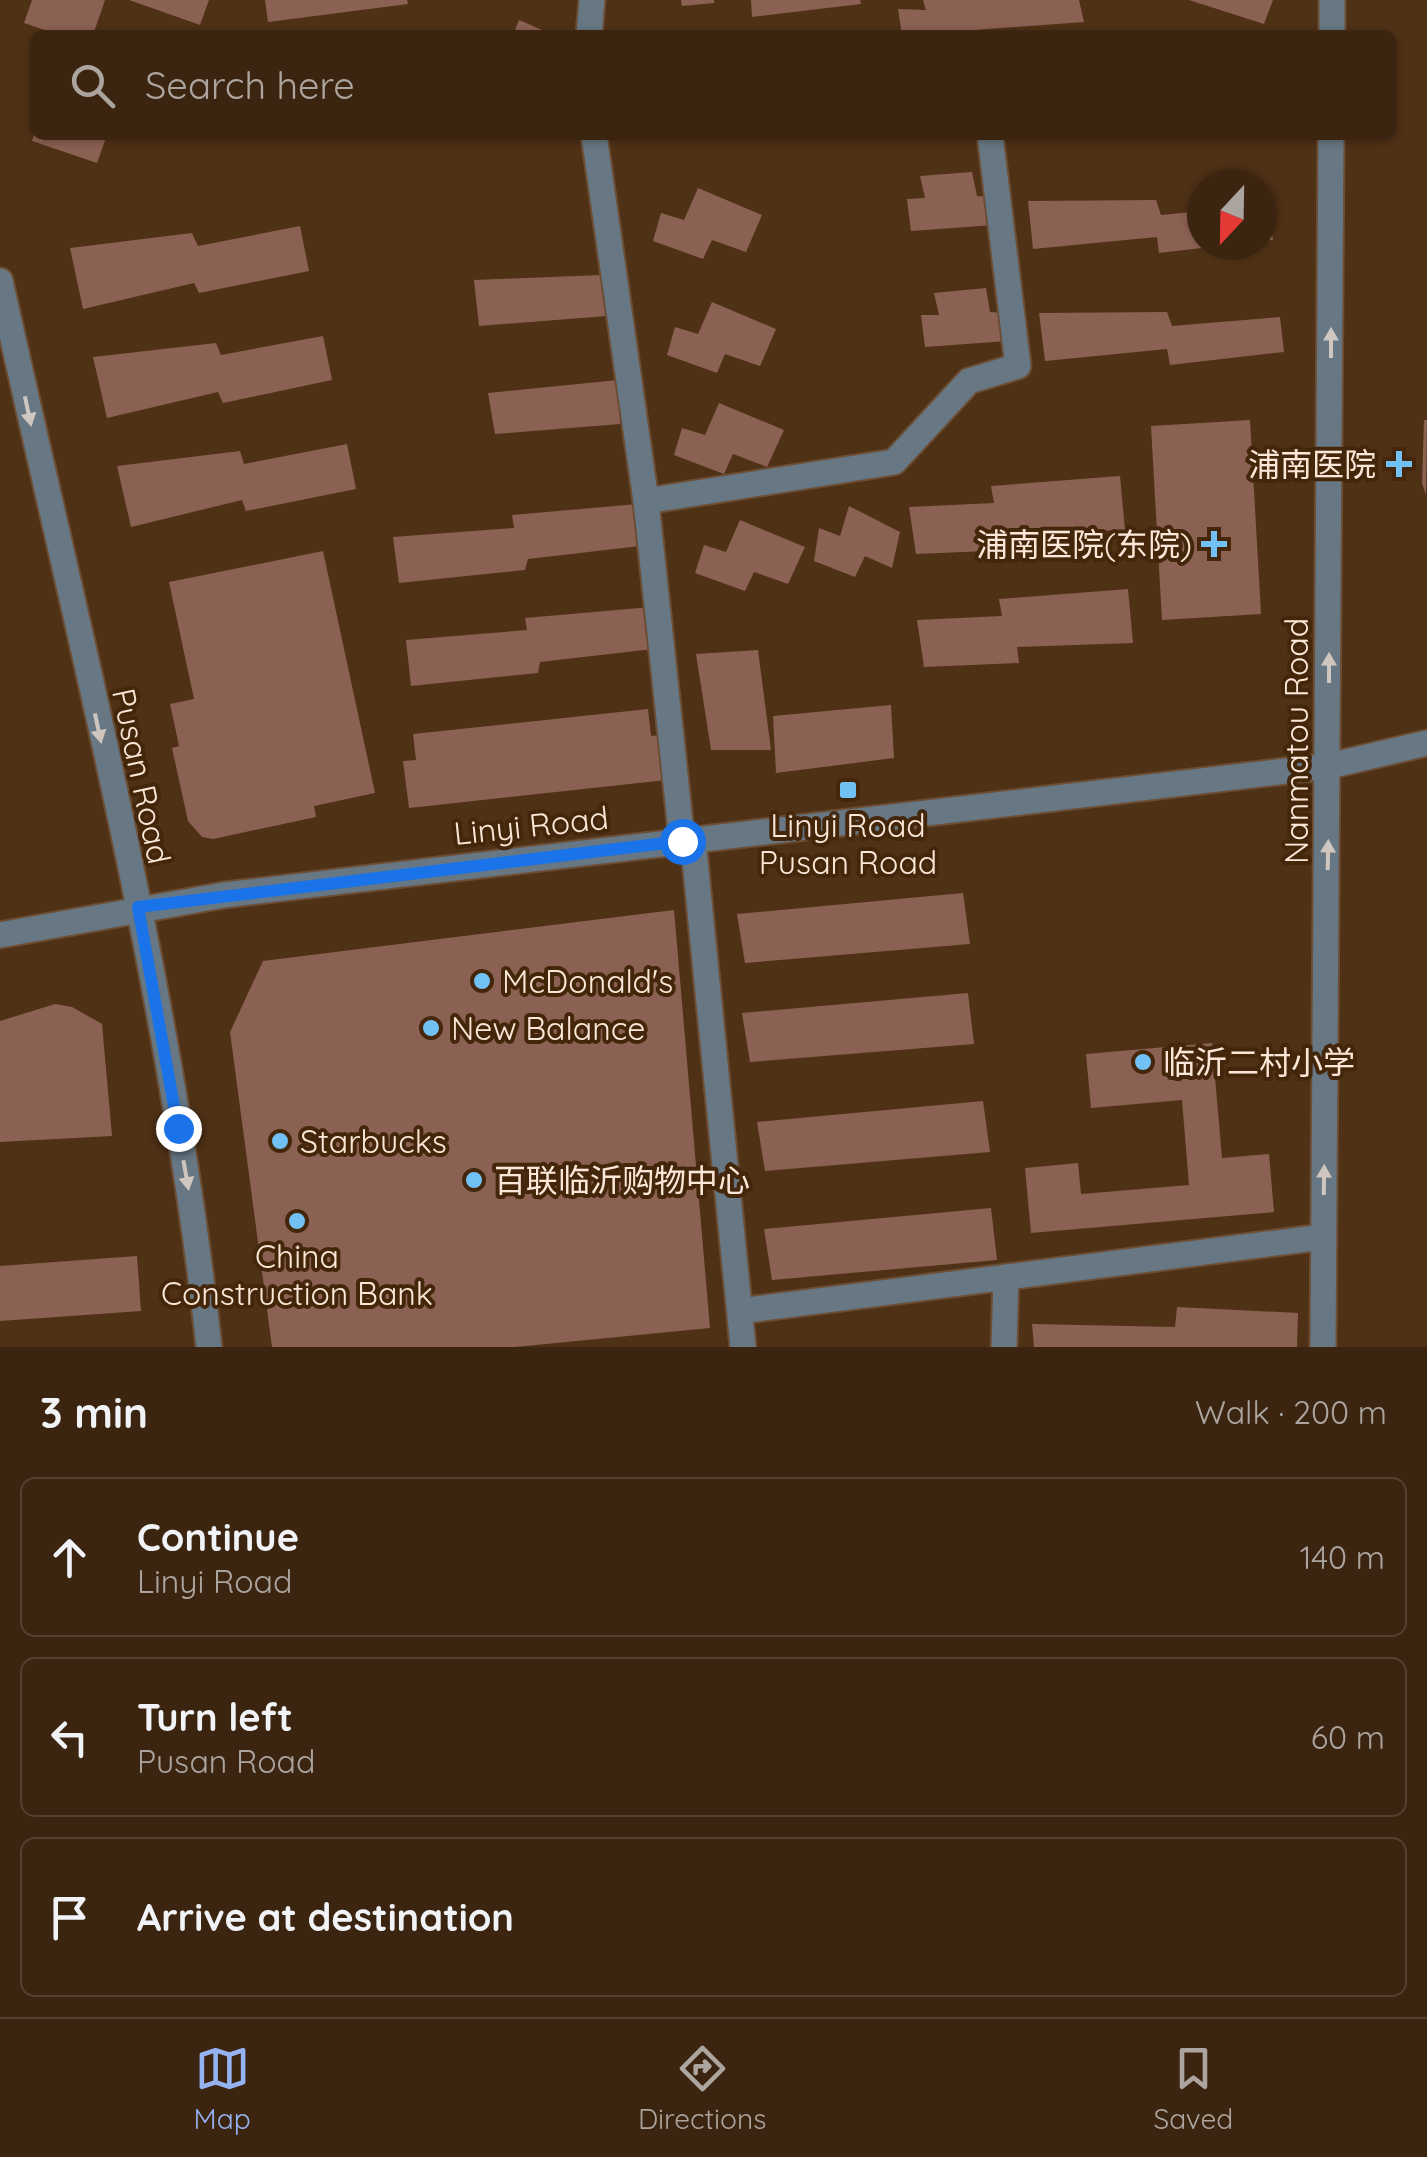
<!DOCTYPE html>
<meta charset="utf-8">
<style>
:root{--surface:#3b2510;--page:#46311e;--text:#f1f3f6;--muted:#aca59f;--line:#544230;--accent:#95b2f1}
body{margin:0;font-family:Quicksand,"Noto Sans SC",sans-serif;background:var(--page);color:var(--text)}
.compass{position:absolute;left:1187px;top:170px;width:90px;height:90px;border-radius:50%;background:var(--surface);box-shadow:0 2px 8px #0004;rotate:202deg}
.stop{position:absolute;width:30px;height:30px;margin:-22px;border:8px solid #1a73e8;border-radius:50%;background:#fff}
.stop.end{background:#1a73e8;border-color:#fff;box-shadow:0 2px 10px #0008}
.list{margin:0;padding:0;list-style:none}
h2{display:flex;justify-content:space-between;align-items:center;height:130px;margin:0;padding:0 40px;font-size:42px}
h2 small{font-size:32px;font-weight:400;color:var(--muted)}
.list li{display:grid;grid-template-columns:65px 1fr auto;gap:30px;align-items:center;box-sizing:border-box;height:160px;margin:0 20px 20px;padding:0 20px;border:2px solid var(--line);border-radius:15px}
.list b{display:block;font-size:38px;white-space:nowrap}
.list p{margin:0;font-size:32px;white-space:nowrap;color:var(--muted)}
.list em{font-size:32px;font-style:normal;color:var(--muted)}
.icon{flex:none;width:55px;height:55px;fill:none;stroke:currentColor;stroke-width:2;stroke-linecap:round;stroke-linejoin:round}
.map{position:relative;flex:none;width:1427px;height:1347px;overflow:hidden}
.search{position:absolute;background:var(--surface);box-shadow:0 2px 8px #0004;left:30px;right:30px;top:30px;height:110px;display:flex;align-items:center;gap:25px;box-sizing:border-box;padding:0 35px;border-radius:15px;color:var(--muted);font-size:38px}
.sheet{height:670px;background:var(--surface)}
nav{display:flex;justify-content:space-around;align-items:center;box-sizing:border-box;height:140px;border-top:2px solid var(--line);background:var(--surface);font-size:28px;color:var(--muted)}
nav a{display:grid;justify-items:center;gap:5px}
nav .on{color:var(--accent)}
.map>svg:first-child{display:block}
.building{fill:#8b6153}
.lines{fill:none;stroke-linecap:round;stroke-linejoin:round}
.minor-casing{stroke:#6b4e35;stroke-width:29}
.minor{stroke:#677884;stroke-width:25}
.oneway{fill:#cfc6bf}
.route{stroke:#1a73e8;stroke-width:12}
.poi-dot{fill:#72c1f5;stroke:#44260b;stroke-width:4}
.labels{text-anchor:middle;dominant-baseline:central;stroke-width:8;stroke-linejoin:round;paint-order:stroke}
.poi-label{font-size:32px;fill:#fbe7d8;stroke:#44260b;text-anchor:start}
.street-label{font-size:32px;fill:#fbe7d8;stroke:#44260b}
</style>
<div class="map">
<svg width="1427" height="1347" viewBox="0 0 1427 1347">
<rect width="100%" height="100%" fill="#4f3116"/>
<g class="building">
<path d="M32 0H105L93 35H59L24 23Z"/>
<path d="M129 0H209L200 25Z"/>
<path d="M265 0H407L408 4 268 22Z"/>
<path d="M681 0H714V3L682 6Z"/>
<path d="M751 0H860L861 4 752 17Z"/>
<path d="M923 0H1079L1084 22 975 30V35H902L898 9 926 10Z"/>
<path d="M1189 0H1273L1264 24Z"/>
<path d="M519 20 554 35H513Z"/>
<path d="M34 135H107L97 163 32 141Z"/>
<path d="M972 172 977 196 992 197 994 225 911 231 907 199 925 198 920 176Z"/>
<path d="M698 188 762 215 746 252 712 240 703 259 653 241 661 213 684 220Z"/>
<path d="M1156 200 1161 215 1202 211V248L1159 253 1157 237 1033 249 1028 201Z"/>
<path d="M1269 205 1273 240 1262 241V206Z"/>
<path d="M300 226 309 271 199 293 194 283 83 309 70 248 192 233 198 246Z"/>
<path d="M601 275 607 316 479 326 474 280Z"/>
<path d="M986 288 990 312 1005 313 1007 341 925 347 921 315H939L934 293Z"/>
<path d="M712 302 776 329 760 366 725 354 717 373 667 355 675 327 698 334Z"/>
<path d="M1167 312 1172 326 1280 317 1284 352 1170 365 1167 349 1045 361 1039 313Z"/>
<path d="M323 336 332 380 223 403 218 392 107 418 93 357 216 343 221 355Z"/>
<path d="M618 380 620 424 495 434 488 393Z"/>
<path d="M719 403 784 430 767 467 733 454 724 474 674 455 682 428 705 435Z"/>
<path d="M1250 420 1261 614 1162 620 1151 426Z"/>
<path d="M1424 420H1427L1426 495 1422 483Z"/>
<path d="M347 444 356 489 246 511 242 500 131 527 117 466 240 451 244 464Z"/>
<path d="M1120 476 1125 530 1009 534 1011 550 916 554 909 507 994 503 991 486Z"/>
<path d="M638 504 640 546 528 559 525 570 399 583 393 537 514 528 512 515Z"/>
<path d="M849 506 900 532 892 568 865 556 855 577 814 561 819 528 840 536Z"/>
<path d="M740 520 805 547 788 584 754 572 745 591 695 573 704 545 726 552Z"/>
<path d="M323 551 375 793 314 806 316 817 213 839 202 837 188 821 172 748 179 746 170 704 194 699 169 582Z"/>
<path d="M1128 589 1133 643 1017 647 1019 663 924 667 917 620 1002 616 999 599Z"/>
<path d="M651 607 653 649 540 662 538 673 411 686 406 640 527 630 525 618Z"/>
<path d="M758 650 771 750H711L696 654Z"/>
<path d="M891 705 894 758 776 773 773 716Z"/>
<path d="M648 709 651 736 661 735 666 780 409 808 403 761 416 760 413 734Z"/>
<path d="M963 893 970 944 745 963 737 914Z"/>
<path d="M674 910 710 1328 515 1347H272L230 1032 263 961Z"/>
<path d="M968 993 974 1044 750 1062 742 1013Z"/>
<path d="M55 1004 72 1007 102 1024 112 1136 0 1142V1021Z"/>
<path d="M1212 1043 1222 1158 1269 1154 1274 1212 1031 1233 1025 1168 1078 1163 1081 1194 1189 1185 1182 1100 1091 1108 1086 1054Z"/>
<path d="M983 1101 990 1152 765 1171 757 1122Z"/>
<path d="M991 1208 997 1260 772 1280 764 1229Z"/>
<path d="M137 1256 141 1311 0 1321V1266Z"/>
<path d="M1177 1307 1298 1313 1297 1347H1034L1032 1324 1175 1327Z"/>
</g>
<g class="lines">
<defs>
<g id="minor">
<path d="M589 35 592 0"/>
<path d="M1332 35V0"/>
<path d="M594 135 646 501 682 841"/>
<path d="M0 281C78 634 170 987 209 1347"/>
<path d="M646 501 894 462 969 381 1018 366 990 135"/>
<path d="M693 840 743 1347"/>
<path d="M0 935 224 895 1329 766 1427 743"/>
<path d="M740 1311 1323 1237"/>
<path d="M1004 1347 1006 1277"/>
<path d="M1323 1347 1331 135"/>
</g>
</defs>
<use href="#minor" class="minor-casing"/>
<use href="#minor" class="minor"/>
</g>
<defs><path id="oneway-solid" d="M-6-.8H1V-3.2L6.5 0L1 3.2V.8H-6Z" transform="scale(2.5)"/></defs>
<g class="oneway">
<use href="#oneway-solid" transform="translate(1331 343) rotate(-90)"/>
<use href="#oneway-solid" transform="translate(28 411) rotate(78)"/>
<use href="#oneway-solid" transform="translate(1329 668) rotate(-90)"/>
<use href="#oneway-solid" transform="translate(98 728) rotate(78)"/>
<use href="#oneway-solid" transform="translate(1328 855) rotate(-89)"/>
<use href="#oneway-solid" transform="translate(186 1175) rotate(80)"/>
<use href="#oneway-solid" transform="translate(1324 1180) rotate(-89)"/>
</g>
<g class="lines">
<path class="route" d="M178 1128 138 907 682 841"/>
</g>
<g class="poi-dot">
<path d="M1394 449h10v10h10v10h-10v10h-10v-10h-10v-10h10z"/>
<path d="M1209 529h10v10h10v10h-10v10h-10v-10h-10v-10h10z"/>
<rect x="838" y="780" width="20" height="20" rx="5"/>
<circle cx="482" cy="981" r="10"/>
<circle cx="431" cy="1028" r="10"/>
<circle cx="1143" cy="1062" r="10"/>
<circle cx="280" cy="1141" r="10"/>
<circle cx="474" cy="1180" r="10"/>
<circle cx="297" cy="1221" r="10"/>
</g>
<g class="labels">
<g class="poi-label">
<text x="1376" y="464" text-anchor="end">浦南医院</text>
<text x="1192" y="544" text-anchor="end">浦南医院(东院)</text>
<text x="848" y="825" text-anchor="middle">Linyi Road<tspan x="848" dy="37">Pusan Road</tspan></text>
<text x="502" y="981">McDonald's</text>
<text x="451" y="1028">New Balance</text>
<text x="1163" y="1062">临沂二村小学</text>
<text x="300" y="1141">Starbucks</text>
<text x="494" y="1180">百联临沂购物中心</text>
<text x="297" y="1256" text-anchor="middle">China<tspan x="297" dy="37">Construction Bank</tspan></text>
</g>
<g class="street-label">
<text transform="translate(1296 741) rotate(-90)">Nanmatou Road</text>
<text transform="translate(142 776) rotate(78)">Pusan Road</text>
<text transform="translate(531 825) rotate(-6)">Linyi Road</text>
</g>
</g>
</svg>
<svg class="compass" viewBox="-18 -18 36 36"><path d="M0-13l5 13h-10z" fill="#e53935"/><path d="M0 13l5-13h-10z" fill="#aca59f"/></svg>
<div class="stop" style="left:682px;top:841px"></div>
<div class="stop end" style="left:178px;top:1128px"></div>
<div class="search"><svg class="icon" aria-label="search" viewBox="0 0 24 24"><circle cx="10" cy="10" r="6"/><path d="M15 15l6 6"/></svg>Search here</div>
</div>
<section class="sheet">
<h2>3 min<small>Walk · 200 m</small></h2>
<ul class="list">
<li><svg class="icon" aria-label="ahead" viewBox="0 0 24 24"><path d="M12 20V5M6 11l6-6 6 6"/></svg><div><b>Continue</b><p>Linyi Road</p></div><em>140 m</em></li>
<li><svg class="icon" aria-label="left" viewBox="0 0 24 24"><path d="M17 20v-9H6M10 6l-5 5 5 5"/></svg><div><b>Turn left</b><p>Pusan Road</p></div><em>60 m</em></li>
<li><svg class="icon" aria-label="arrive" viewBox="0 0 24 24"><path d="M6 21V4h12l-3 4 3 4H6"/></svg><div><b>Arrive at destination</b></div></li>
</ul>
</section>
<nav>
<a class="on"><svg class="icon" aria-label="map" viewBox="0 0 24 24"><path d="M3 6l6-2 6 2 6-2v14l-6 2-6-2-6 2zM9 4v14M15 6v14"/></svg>Map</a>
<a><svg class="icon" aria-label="directions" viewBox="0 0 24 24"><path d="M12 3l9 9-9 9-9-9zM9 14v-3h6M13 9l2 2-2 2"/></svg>Directions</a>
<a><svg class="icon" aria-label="saved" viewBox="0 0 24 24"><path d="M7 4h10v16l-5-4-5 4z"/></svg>Saved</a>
</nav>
